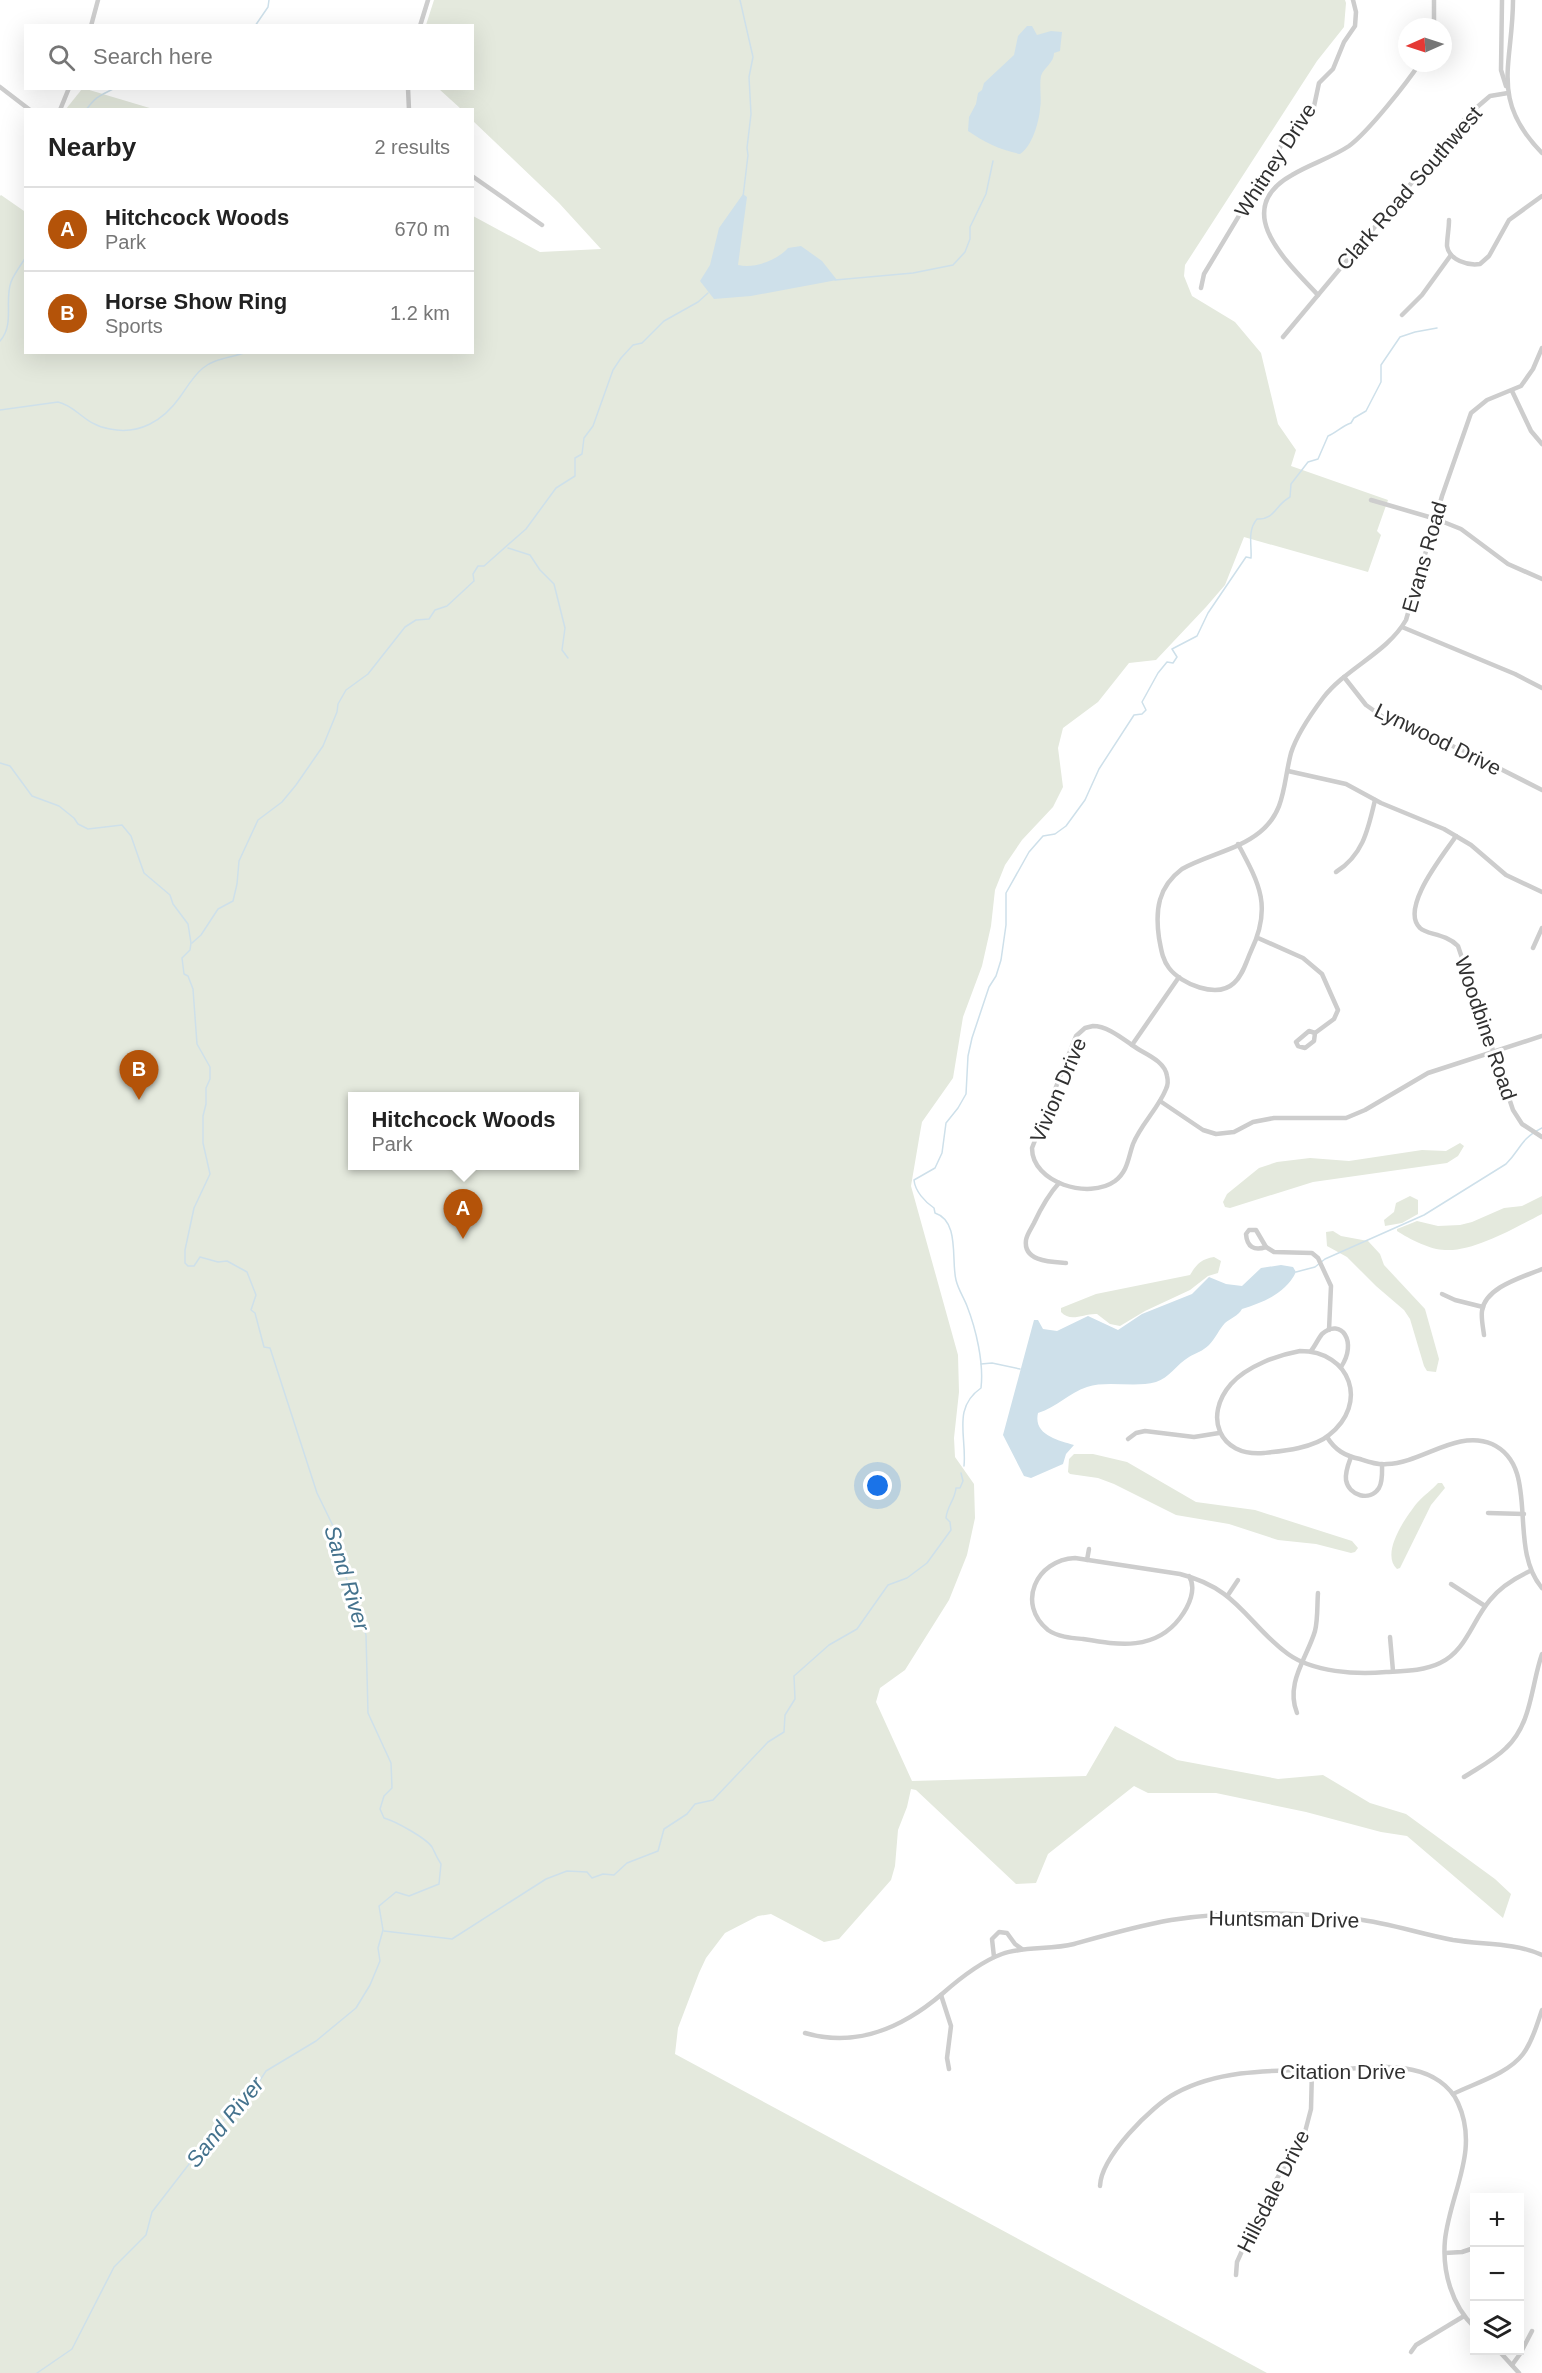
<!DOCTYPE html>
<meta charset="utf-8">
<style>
:root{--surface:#fff;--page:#f2f2f2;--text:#222;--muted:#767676;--line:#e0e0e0;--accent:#b45309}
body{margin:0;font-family:Helvetica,sans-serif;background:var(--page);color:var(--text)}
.controls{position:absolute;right:18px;bottom:18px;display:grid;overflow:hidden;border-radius:0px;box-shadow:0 6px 24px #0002}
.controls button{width:54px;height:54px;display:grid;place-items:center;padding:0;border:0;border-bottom:2px solid var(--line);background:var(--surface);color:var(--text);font:30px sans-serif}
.compass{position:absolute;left:1398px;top:18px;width:54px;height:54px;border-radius:50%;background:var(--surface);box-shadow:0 6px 24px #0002;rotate:267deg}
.you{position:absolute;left:878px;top:1486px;width:21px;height:21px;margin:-15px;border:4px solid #fff;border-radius:50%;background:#1a73e8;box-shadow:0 0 0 9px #1a73e833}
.badge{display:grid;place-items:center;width:39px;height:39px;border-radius:50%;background:var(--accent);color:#fff;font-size:20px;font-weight:700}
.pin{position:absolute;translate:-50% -50px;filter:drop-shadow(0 2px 3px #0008)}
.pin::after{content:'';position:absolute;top:32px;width:21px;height:18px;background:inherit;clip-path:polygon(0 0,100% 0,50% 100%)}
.popup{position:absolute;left:348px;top:1092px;width:231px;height:78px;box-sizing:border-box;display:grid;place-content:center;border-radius:0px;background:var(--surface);filter:drop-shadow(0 2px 4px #0005);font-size:20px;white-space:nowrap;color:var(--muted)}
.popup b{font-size:22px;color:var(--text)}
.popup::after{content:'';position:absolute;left:50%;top:100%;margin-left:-12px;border:12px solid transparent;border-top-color:var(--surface)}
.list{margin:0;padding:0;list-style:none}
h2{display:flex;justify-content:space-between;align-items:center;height:78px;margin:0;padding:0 24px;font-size:26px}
h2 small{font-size:20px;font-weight:400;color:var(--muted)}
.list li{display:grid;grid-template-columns:39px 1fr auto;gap:18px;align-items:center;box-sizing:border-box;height:84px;padding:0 24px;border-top:2px solid var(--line)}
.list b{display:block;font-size:22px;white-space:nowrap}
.list p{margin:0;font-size:20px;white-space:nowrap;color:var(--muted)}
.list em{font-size:20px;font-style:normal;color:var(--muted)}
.icon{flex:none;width:33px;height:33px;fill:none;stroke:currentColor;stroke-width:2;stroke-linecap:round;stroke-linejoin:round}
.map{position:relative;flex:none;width:1542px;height:2373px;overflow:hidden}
.search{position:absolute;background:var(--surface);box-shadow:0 6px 24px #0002;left:24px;top:24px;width:450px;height:66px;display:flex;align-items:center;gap:15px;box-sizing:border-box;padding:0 21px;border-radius:0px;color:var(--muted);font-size:22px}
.panel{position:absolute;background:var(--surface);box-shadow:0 6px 24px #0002;left:24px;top:108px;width:450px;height:246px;border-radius:0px}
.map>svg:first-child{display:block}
.green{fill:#e4e9dd;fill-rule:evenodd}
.water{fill:#cee0ea}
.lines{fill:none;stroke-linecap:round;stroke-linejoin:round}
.stream{stroke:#cee0ea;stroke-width:1.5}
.minor{stroke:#cdcdcd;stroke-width:4.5}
.labels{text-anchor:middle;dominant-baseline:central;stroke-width:6;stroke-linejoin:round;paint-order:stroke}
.street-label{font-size:21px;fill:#303030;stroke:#fff}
.water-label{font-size:22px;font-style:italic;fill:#44728d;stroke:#fff}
</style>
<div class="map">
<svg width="1542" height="2373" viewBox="0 0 1542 2373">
<rect width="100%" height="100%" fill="#fff"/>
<g class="green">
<path d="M434 0H1345L1346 3 1344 27 1317 61 1185 265 1184 276 1192 296 1235 322 1261 353 1278 424 1296 450 1291 466 1388 500 1377 531 1381 535 1368 572 1244 537 1225 585 1206 607 1156 660 1129 663 1098 702 1063 728 1058 748 1063 787 1053 807 1022 840 1005 865 995 890 991 926 982 966 963 1017 953 1078 922 1122 920 1133 911 1186 958 1355 959 1392 954 1438 955 1457 974 1484 975 1518 967 1555 949 1600 905 1670 880 1688 876 1702 912 1781 1086 1776 1115 1726 1177 1760 1278 1779 1323 1775 1370 1803 1406 1814 1495 1879 1511 1894 1503 1918 1407 1836 1381 1832 1306 1812 1216 1793H1148L1134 1786 1048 1854 1036 1883 1016 1884 916 1790 911 1789 907 1807 898 1830 895 1866 891 1880 839 1939 824 1942 771 1914 758 1916 725 1933 706 1958 699 1973 678 2028 675 2054 1267 2373H0V196L1 195 24 211 25 208 26 352H472L473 216 540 252 601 249 559 203 473 121 472 110 461 109 439 89 472 88V26L426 25ZM352 1096H574V1166H352Z"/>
<path d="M82 89H86L153 109H66Z"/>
<path d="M1460 1143 1464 1146 1458 1156 1447 1163 1313 1182 1230 1208 1225 1207 1223 1202 1227 1194 1259 1168 1277 1162 1310 1158 1349 1161 1422 1150 1446 1151Z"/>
<path d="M1410 1196 1418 1200V1214L1402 1223 1385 1226 1384 1220 1394 1212 1396 1203Z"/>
<path d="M1542 1196V1214C1516 1227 1474 1252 1445 1250 1431 1250 1409 1239 1397 1231V1229L1417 1221 1438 1226 1460 1225 1472 1222 1504 1208 1522 1206Z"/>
<path d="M1333 1231 1341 1236 1368 1241 1380 1254 1384 1265 1425 1309 1439 1359 1436 1372 1427 1371 1424 1366 1410 1319 1404 1310 1376 1286 1347 1257 1327 1246 1326 1232Z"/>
<path d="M1214 1257 1221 1261 1218 1273 1208 1276 1190 1290 1145 1311 1120 1326 1110 1324 1097 1314C1084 1313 1071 1323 1061 1312V1308L1096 1294 1190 1275C1196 1265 1201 1259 1214 1257Z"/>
<path d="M1074 1454H1093L1127 1462 1196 1502 1255 1510 1352 1541 1358 1548 1355 1552 1351 1553 1316 1544 1278 1540 1229 1524 1176 1515 1114 1484 1098 1478 1070 1474 1068 1472 1069 1459Z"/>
<path d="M1438 1483H1442L1445 1488 1431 1505 1400 1568 1397 1569C1380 1553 1406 1517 1417 1503 1424 1495 1432 1490 1438 1483Z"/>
</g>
<g class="water">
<path d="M1027 26H1032L1037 35 1051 31 1062 32 1060 51 1054 53C1054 63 1044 67 1041 76 1039 87 1042 98 1040 109 1039 122 1032 147 1020 154 1000 150 984 142 968 131L969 117 976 104 978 93 982 90 984 83 1014 55 1018 36Z"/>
<path d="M743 194 747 197 738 265C755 269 777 260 788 248L801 246 822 261 837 280 751 296 714 299 700 281 710 265 719 228Z"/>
<path d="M1281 1265 1293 1267 1296 1272C1285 1294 1264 1302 1242 1309 1238 1316 1231 1318 1225 1323 1220 1328 1215 1339 1209 1345 1203 1351 1196 1353 1189 1357 1177 1364 1169 1378 1156 1382 1134 1388 1107 1380 1087 1387 1069 1393 1057 1407 1038 1413 1033 1435 1058 1440 1074 1445L1066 1454 1063 1464 1031 1478 1024 1476 1003 1435 1034 1320H1038L1043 1329 1057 1331 1088 1316 1118 1330 1142 1314 1192 1294 1209 1277 1226 1284 1242 1286 1261 1268Z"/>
</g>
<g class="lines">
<g class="stream">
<path d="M740 0 753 57 749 77 751 114 747 148 748 155 743 197"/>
<path d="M255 26 268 7 269 0"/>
<path d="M86 110C97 95 100 96 115 88"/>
<path d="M835 280 913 273 953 265 965 252 970 239V227L986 194 993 161"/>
<path d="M0 341C15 324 4 301 11 282 14 274 21 265 26 257"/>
<path d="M0 410 58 402C77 406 84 425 110 429 139 435 163 421 180 397 187 387 194 375 203 368 215 358 232 358 246 352"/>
<path d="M508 548 530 555 540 570 554 584 565 628 562 650 568 658"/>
<path d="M0 763 10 766 32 796 59 806 74 818 78 824 88 829 122 825 131 836 144 873 170 895 173 904 188 924 191 943 190 950 182 958 184 974 188 976 193 989 197 1044 210 1067V1079L206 1088V1104L203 1116V1143L210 1174 194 1208 185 1250V1263L188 1266H194L200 1257 218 1262 227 1261 247 1272 256 1295 251 1310 255 1313 264 1347 270 1348 317 1493 335 1530 346 1577 366 1635 368 1713 391 1763 392 1788 384 1796 380 1809 384 1818C395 1821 426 1838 432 1847 435 1853 437 1858 441 1864L439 1884 409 1896 396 1892 379 1906 383 1930 378 1948 380 1961 370 1985 356 2008 316 2041 266 2071 253 2091 220 2124 152 2212 146 2235 114 2267 72 2349 37 2373"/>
<path d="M192 943 201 935 218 909 233 901 237 884 239 861 258 820 282 802 296 785 323 746 337 712 338 704 346 690 368 674 405 627 416 620 429 619 435 610 447 606 474 581 473 574 478 566H484L526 529 556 488 575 476V458L582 454 584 438 593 426 613 370 621 358 633 345 642 343 664 321 698 302 708 293"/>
<path d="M1296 1272 1315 1267 1325 1259 1424 1215 1506 1164C1522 1148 1519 1140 1542 1128"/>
<path d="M981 1364 992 1363 1020 1369"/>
<path d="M964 1466C967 1437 952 1408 981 1388 984 1363 976 1329 967 1306 964 1298 958 1289 956 1280 951 1261 960 1221 935 1213L934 1208C925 1202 915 1191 914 1180L935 1168 942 1153 946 1123 958 1108 966 1094 968 1056 972 1038 989 987 996 976 1001 960 1006 925V893L1029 852 1043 836 1055 834 1066 826 1085 800 1099 769 1134 715 1142 714 1146 710 1142 702 1158 673 1167 662 1173 663 1177 657 1172 649 1197 636 1208 613 1246 557 1251 558C1252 545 1247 531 1257 519 1275 520 1275 505 1290 497L1291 484 1308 462 1318 459 1328 436C1337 432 1342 426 1351 423L1354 418 1366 411 1381 382V365L1400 337 1415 332 1437 328"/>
<path d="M384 1931 452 1939 546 1879 567 1871 587 1872 592 1878 603 1874 614 1875 627 1863 658 1851 664 1829 687 1814 695 1804 713 1800 768 1742 784 1732 785 1715 795 1699 794 1676 829 1645 857 1629 888 1585 907 1578 927 1563 951 1530 950 1522 946 1518C947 1506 955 1500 956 1488H960L963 1481 961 1473"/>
</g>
<g class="minor">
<path d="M1502 0 1501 70 1506 86"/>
<path d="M1513 0C1513 64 1489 99 1542 153"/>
<path d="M91 26 98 0"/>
<path d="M420 26 428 0"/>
<path d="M1434 27V0"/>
<path d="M0 87 30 110"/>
<path d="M408 88 409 110"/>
<path d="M60 110 69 88"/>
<path d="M472 176 542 225"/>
<path d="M1449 220C1449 229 1447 238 1447 246 1449 260 1468 266 1480 264L1489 256 1509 220 1542 196"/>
<path d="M1201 288 1204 274 1288 134 1296 123 1313 111 1319 83 1333 69 1344 42 1355 26 1356 12 1353 0"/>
<path d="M1318 295C1288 263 1229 210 1292 175 1310 164 1331 158 1349 146 1368 132 1406 84 1420 63"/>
<path d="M1402 315 1422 295 1451 255"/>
<path d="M1283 337 1469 114 1490 96 1508 93"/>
<path d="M1512 391 1531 431 1542 444"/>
<path d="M1371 500 1436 519 1461 529 1508 564 1542 579"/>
<path d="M1402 627 1515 674 1542 688"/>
<path d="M1344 677 1366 705 1383 717 1469 753 1542 790"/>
<path d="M1288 771 1346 784 1381 803 1444 829 1471 845 1506 875 1542 892"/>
<path d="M1456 836C1445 853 1399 908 1420 928 1427 935 1445 933 1458 946L1513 1110 1522 1124 1542 1137"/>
<path d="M1238 844C1260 885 1272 907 1251 951 1246 962 1243 975 1234 983 1217 999 1181 984 1169 968 1162 959 1161 948 1159 938 1155 910 1158 887 1182 869 1207 855 1238 850 1260 832 1286 811 1283 783 1291 753 1297 734 1311 714 1323 698 1346 668 1387 653 1406 620L1442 496 1471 413 1487 400 1521 386 1533 369 1542 348"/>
<path d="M1336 872C1363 855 1368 830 1375 800"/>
<path d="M1258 938 1303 958 1322 974 1338 1010 1334 1019 1315 1033 1309 1031 1296 1042 1298 1046 1305 1048 1314 1041 1315 1033"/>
<path d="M1533 948 1542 928"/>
<path d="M1093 1026C1109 1026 1125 1041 1138 1049 1148 1055 1165 1062 1167 1076 1168 1080 1168 1085 1166 1089 1158 1109 1141 1124 1133 1144 1128 1158 1128 1171 1115 1181 1089 1200 1032 1183 1032 1148L1076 1036 1085 1028Z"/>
<path d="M1132 1045 1179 977"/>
<path d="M1160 1101 1203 1130 1216 1134 1234 1132 1253 1122 1274 1118H1346L1365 1110 1428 1073 1542 1036"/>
<path d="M1059 1183C1048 1195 1041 1208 1034 1223 1031 1229 1027 1234 1026 1240 1023 1262 1052 1262 1066 1263"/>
<path d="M1249 1230H1256L1266 1247C1254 1251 1247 1247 1246 1234Z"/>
<path d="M1266 1247 1274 1252 1312 1253 1318 1258 1331 1286 1329 1330"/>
<path d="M1442 1294 1455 1300 1483 1307"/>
<path d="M1484 1335C1483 1327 1481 1318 1482 1311 1485 1287 1523 1277 1542 1269"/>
<path d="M1300 1351C1351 1351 1369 1404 1329 1435 1314 1448 1283 1451 1264 1453 1219 1457 1203 1416 1231 1384 1247 1366 1278 1355 1300 1351Z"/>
<path d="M1311 1351C1315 1346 1318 1339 1322 1334 1341 1317 1358 1342 1341 1367"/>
<path d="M1327 1437C1335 1450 1345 1456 1360 1459 1369 1462 1377 1465 1387 1464 1422 1463 1457 1429 1492 1444 1542 1467 1506 1546 1542 1588"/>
<path d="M1128 1439 1136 1433 1145 1431 1194 1437 1219 1433"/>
<path d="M1351 1457C1348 1465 1345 1472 1346 1480 1349 1496 1370 1502 1379 1488 1383 1481 1382 1472 1382 1464"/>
<path d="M1488 1513 1524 1514"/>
<path d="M1087 1560 1089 1549"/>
<path d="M1189 1576C1197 1589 1189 1606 1180 1618 1155 1651 1119 1645 1083 1639 1072 1638 1058 1637 1048 1630 1016 1604 1036 1560 1075 1558L1180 1574C1239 1589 1246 1623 1288 1654 1313 1672 1356 1675 1386 1672 1403 1671 1424 1671 1440 1663 1466 1651 1472 1621 1490 1600 1501 1586 1515 1578 1530 1571"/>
<path d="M1451 1584 1485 1606"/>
<path d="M1228 1595 1238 1580"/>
<path d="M1390 1637 1393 1671"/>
<path d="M1297 1713C1285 1683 1307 1658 1315 1631 1318 1619 1317 1605 1318 1593"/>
<path d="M1464 1777C1478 1768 1494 1760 1506 1748 1532 1724 1531 1685 1542 1654"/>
<path d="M994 1957 992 1939 999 1932 1007 1933 1015 1944 1022 1949"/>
<path d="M941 1995 951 2026 947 2058 949 2069"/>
<path d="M805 2033C857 2048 902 2028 942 1994 959 1979 980 1962 1002 1954 1024 1946 1051 1950 1074 1944 1106 1935 1137 1926 1171 1920 1227 1911 1299 1912 1356 1919 1389 1923 1421 1934 1453 1940 1484 1945 1513 1942 1542 1955"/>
<path d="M1453 2094C1475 2083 1508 2074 1523 2054 1533 2041 1537 2024 1542 2010"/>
<path d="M1100 2186C1101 2157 1151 2106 1176 2093 1224 2067 1283 2071 1336 2069 1361 2069 1387 2064 1413 2070 1432 2074 1450 2085 1458 2103 1480 2151 1450 2193 1445 2240 1442 2272 1452 2305 1474 2327"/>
<path d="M1445 2253 1462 2252 1474 2248"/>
<path d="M1236 2275 1237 2262 1267 2195 1305 2132 1311 2109 1312 2070"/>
<path d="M1498 2350 1519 2373"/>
<path d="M1411 2352 1416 2345 1464 2316"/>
<path d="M1512 2365 1520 2354 1532 2331"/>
</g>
</g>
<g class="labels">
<g class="street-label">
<text transform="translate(1275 160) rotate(-57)">Whitney Drive</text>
<text transform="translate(1409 188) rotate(-49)">Clark Road Southwest</text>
<text transform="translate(1424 557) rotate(-74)">Evans Road</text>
<text transform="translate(1438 739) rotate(26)">Lynwood Drive</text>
<text transform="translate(1486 1028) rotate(71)">Woodbine Road</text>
<text transform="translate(1058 1090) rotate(-67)">Vivion Drive</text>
<text transform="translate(1284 1919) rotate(1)">Huntsman Drive</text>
<text x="1343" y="2071">Citation Drive</text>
<text transform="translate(1273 2191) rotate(-63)">Hillsdale Drive</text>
</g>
<g class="water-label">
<text transform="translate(347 1578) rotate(73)">Sand River</text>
<text transform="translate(225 2122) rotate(-51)">Sand River</text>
</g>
</g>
</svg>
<div class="controls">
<button>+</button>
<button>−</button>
<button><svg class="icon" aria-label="layers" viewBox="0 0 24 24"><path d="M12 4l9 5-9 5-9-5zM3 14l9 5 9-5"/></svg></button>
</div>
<svg class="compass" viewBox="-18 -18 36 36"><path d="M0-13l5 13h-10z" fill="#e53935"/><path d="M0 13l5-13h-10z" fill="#767676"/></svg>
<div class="you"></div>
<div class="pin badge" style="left:463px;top:1239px">A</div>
<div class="popup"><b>Hitchcock Woods</b>Park</div>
<div class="pin badge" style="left:139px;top:1100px">B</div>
<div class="search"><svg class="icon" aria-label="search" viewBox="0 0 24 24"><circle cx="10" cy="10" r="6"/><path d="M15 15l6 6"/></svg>Search here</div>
<section class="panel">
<h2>Nearby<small>2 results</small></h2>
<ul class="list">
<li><span class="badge">A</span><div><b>Hitchcock Woods</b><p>Park</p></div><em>670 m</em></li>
<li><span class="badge">B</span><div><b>Horse Show Ring</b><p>Sports</p></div><em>1.2 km</em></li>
</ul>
</section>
</div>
